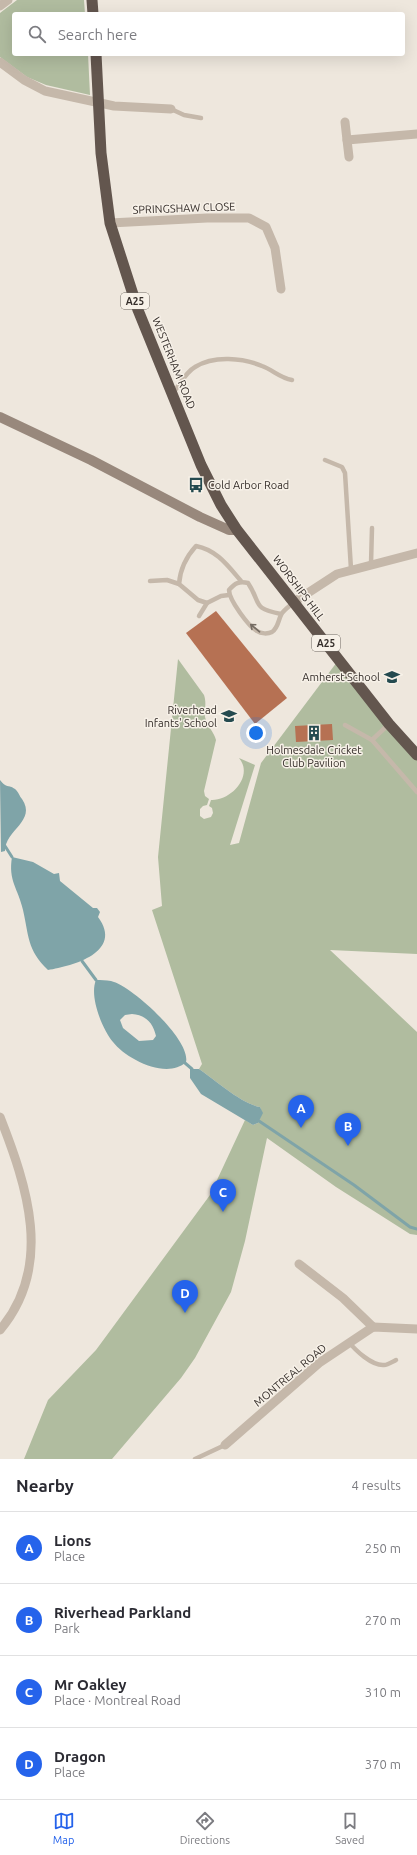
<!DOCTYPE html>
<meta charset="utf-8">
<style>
:root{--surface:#fff;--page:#f7f7f7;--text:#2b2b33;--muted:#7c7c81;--line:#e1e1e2;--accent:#2563eb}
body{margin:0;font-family:Ubuntu,sans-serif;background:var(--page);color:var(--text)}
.you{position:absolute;left:256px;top:733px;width:14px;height:14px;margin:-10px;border:3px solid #fff;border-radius:50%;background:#1a73e8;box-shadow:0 0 0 6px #1a73e833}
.badge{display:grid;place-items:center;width:26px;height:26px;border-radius:50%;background:var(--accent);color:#fff;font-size:13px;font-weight:700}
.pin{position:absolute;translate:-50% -33px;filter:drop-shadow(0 1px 2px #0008)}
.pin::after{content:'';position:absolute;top:21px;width:14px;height:12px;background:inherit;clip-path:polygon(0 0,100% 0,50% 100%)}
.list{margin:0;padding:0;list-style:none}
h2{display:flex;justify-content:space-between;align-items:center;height:52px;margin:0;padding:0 16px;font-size:17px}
h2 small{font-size:13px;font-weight:400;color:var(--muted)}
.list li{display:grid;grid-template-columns:26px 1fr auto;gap:12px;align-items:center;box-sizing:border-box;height:72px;padding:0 16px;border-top:1px solid var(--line)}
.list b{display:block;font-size:15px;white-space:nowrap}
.list p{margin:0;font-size:13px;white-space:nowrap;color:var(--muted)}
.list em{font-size:13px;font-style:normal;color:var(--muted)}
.icon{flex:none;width:22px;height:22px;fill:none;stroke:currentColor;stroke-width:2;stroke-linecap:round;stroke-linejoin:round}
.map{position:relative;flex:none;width:417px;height:1459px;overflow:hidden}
.search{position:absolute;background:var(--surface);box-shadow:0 4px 16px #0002;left:12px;right:12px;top:12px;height:44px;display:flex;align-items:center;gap:10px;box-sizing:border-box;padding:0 14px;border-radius:4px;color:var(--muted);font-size:15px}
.sheet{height:340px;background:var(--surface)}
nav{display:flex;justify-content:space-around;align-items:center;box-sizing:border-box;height:56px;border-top:1px solid var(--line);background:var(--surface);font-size:11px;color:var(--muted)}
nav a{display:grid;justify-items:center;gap:2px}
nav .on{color:var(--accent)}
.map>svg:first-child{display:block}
.green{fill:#b0bc9f}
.water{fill:#7fa4a8;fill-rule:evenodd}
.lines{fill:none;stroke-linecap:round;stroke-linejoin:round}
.stream{stroke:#7fa4a8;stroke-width:3}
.building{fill:#b67153}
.service{stroke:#c5b8aa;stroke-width:4.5}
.minor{stroke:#c5b8aa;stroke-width:9}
.secondary{stroke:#98887c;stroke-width:10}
.trunk{stroke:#63564e;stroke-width:11}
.oneway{stroke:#756c63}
.labels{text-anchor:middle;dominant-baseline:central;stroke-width:3;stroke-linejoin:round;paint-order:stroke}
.shield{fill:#f7f1e8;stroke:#6e6862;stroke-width:1}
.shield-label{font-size:10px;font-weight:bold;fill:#342d29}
.street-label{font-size:11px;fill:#342d29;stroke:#f7f1e8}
.poi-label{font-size:11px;fill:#342d29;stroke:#f7f1e8;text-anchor:end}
</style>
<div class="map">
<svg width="417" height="1459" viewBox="0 0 417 1459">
<rect width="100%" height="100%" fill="#eee7dd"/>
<g class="green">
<path d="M17 0H84L85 14H14V54H88L90 95 46 85 27 77 0 57V13Z"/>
<path d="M340 658 417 754V954L330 950 417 1032V1235L410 1234 336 1187 267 1138 245 1241 231 1292 195 1358 181 1378 112 1459H24L48 1400 96 1350 210 1195 245 1120 253 1125 258 1123 262 1113 260 1107C242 1104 215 1080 199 1069L202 1064 152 910 162 906 158 857 178 659 204 695C207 704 204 709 205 717 207 726 214 732 216 740L204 791 205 796 209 799 207 805 203 806 200 809V816L204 819 211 817 213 813 212 808 209 806 211 800C231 801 254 776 239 758L255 765 230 845 239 843 261 763Z"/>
</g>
<g class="water">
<path d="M0 780C7 789 8 784 15 789 18 791 20 797 22 799 37 821 5 830 5 851L1 852Z"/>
<path d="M12 857 33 862 54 874 59 873 60 881 93 908H97L100 912 98 917C124 952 73 966 48 970 27 950 29 936 23 910 18 888 8 881 12 857Z"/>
<path d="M96 980C101 980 106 980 111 981 132 986 191 1040 186 1062 167 1080 126 1059 113 1042 102 1029 89 996 96 980ZM132 1014C146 1015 153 1023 156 1036L153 1040 139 1041 123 1028 120 1020 125 1015Z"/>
<path d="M190 1069H199C215 1080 242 1104 260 1107L263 1113 258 1123 253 1125 201 1094 190 1078Z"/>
</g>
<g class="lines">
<g class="stream">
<path d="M5 846 12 857"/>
<path d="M82 961 96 980"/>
<path d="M185 1063 192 1069"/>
<path d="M259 1121 354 1185 410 1227 417 1229"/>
</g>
</g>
<g class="building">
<path d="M216 611 287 698 255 724 186 633Z"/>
<path d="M332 724 333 740 296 742 295 726Z"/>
</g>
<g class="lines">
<g class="service">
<path d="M171 109 184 115 201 118"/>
<path d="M173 393C180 384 186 372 195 367 214 355 243 358 262 366 273 370 280 378 292 380"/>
<path d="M325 460 342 467 345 473 351 569"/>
<path d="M371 564 372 528"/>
<path d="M150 581 167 580 179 584"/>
<path d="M229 595 221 596 207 603 198 600 179 584C180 570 186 557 196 546 217 550 228 566 241 581"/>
<path d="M281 614C251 608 262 604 248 583 239 581 235 583 229 590 229 600 249 627 257 631 261 634 268 634 272 632 278 628 278 621 281 615 283 610 290 606 294 602"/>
<path d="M199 616 207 603"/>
<path d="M345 725 372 740 417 792"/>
<path d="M372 740 389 724"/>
<path d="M349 1342C355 1350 372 1366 384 1365 388 1365 392 1362 396 1360"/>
<path d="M195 1459 225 1445"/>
</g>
<g class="minor">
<path d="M0 6 8 0"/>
<path d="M0 62 24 80 45 91 114 106 171 109"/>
<path d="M345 122 347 140 417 134"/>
<path d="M347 140 349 157"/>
<path d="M110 223 207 218H249L266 227 275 248 281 289"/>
<path d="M294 602 337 574 417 553"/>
<path d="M0 1117C27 1186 54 1266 0 1330"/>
<path d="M299 1264 343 1298 373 1327"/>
<path d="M225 1445 319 1363 373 1327 417 1329"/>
</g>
<path class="secondary" d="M0 417 91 460 200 517 229 530H237"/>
<g class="trunk">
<path d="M92 0 93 14"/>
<path d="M96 54 101 153 110 223 138 310 201 465 221 505 237 530 389 724 417 755"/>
</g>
</g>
<defs><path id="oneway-shaft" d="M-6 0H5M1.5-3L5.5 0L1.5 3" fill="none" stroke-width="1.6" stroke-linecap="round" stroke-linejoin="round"/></defs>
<use class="oneway" href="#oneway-shaft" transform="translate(255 628) rotate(-140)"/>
<defs>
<symbol id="bus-bare" viewBox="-9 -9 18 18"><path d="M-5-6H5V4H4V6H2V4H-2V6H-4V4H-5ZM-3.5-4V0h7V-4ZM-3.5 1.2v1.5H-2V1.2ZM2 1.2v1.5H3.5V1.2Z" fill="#244a4f" stroke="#f7f1e8" stroke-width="2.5" paint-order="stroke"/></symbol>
<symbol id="school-bare" viewBox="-9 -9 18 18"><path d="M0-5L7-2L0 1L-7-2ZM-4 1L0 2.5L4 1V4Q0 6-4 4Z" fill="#244a4f" stroke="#f7f1e8" stroke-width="2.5" paint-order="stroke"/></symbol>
<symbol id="building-bare" viewBox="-9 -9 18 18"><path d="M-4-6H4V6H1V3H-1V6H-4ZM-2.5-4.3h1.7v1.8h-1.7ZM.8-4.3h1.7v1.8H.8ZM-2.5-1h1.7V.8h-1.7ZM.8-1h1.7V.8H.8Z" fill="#244a4f" stroke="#f7f1e8" stroke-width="2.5" paint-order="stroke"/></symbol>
</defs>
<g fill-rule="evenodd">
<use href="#bus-bare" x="185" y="474" width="22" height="22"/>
<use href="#school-bare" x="381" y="666" width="22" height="22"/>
<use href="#school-bare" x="218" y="705" width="22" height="22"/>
<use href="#building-bare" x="303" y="722" width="22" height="22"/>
</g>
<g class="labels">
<g class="shield">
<rect x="121" y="293" width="28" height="16" rx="3"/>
<rect x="312" y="635" width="28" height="16" rx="3"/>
</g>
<g class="shield-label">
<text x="135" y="301">A25</text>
<text x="326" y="643">A25</text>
</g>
<g class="street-label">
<text transform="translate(184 208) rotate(-2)">SPRINGSHAW CLOSE</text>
<text transform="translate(174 363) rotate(68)">WESTERHAM ROAD</text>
<text transform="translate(299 588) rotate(53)">WORSHIPS HILL</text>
<text transform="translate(290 1375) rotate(-40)">MONTREAL ROAD</text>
</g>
<g class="poi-label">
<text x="208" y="485" text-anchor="start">Cold Arbor Road</text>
<text x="380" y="677">Amherst School</text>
<text x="217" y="710">Riverhead<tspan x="217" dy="13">Infants' School</tspan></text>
<text x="314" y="750" text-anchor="middle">Holmesdale Cricket<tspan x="314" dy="13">Club Pavilion</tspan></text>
</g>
</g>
</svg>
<div class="you"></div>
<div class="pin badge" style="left:301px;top:1128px">A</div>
<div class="pin badge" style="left:348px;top:1146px">B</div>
<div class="pin badge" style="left:223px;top:1212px">C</div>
<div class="pin badge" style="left:185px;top:1313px">D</div>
<div class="search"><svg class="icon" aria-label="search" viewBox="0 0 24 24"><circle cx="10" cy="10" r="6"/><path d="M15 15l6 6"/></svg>Search here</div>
</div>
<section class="sheet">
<h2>Nearby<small>4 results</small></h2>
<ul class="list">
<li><span class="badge">A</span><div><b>Lions</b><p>Place</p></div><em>250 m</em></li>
<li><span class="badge">B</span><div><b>Riverhead Parkland</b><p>Park</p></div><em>270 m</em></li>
<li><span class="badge">C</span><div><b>Mr Oakley</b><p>Place · Montreal Road</p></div><em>310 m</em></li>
<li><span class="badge">D</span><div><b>Dragon</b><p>Place</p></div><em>370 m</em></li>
</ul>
</section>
<nav>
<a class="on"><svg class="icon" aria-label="map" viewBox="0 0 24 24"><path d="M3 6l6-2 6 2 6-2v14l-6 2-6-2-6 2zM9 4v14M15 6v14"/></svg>Map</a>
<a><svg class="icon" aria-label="directions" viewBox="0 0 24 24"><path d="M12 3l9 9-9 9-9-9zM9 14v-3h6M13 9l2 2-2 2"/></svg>Directions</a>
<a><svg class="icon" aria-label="saved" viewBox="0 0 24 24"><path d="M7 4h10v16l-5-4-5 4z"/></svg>Saved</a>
</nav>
